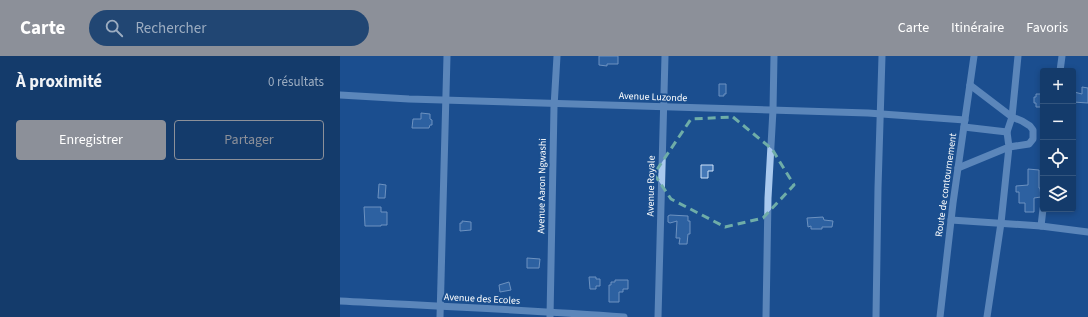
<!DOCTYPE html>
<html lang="fr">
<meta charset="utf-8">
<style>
:root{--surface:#143b6b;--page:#214673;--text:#f1f3f6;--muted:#9dadc1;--line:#33557e;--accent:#8c9099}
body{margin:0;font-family:"Source Sans 3",sans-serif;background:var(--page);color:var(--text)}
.controls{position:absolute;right:12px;top:12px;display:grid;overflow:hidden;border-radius:4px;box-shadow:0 2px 6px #0003}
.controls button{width:36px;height:36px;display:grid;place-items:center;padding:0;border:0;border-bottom:1px solid var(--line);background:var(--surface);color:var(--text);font:20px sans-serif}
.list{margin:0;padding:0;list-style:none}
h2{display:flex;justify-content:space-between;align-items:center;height:52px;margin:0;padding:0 16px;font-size:17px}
h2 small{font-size:13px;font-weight:400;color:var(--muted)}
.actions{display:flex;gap:8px;padding:12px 16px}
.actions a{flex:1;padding:9px 0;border:1px solid var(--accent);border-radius:4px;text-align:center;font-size:14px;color:var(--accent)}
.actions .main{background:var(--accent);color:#fff}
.icon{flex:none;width:22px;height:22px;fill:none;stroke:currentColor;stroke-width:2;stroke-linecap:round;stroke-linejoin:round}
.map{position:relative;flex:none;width:748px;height:261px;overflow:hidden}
header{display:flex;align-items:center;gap:24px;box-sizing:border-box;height:56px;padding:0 20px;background:var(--accent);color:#fff}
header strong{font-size:19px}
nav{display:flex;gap:22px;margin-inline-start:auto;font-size:14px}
.search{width:280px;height:36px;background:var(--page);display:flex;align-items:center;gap:10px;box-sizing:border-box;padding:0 14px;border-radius:22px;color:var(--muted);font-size:15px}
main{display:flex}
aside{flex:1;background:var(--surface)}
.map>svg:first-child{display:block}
.building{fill:#4478b7;stroke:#cfe3fa}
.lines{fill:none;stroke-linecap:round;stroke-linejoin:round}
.minor{stroke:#a9c9ee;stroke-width:7}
.marked{fill:none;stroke:#6fada8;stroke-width:3;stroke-dasharray:8 5;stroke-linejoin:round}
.labels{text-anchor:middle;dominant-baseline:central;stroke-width:4;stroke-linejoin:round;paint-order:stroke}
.street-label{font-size:10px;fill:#fff;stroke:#1b4f8f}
</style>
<header>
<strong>Carte</strong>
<div class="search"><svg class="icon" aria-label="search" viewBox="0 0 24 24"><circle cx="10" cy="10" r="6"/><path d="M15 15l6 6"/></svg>Rechercher</div>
<nav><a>Carte</a><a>Itinéraire</a><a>Favoris</a></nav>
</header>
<main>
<aside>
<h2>À proximité<small>0 résultats</small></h2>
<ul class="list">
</ul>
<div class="actions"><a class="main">Enregistrer</a><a>Partager</a></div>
</aside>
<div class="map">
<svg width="748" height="261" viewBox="0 0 748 261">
<rect width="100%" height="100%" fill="#1b4f8f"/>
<g class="building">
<path d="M259 0H278V8H267V10L259 9Z"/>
<path d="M379 28H386V38H384V40H379Z"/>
<path d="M742 31 748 32V47L733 46V39L734 36 742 38Z"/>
<path d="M696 38H703V51H696V47H694V41H696Z"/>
<path d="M81 57 90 58V63L92 64V69H90L89 72H72L73 63H81Z"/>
<path d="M361 109H373V115H368V122H361Z"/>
<path d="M688 113 699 114V132H700L701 141 694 142V156H685V147H679V136H676V130L688 129Z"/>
<path d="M39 128 46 129 45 142H38Z"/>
<path d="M24 151H41V156H47V169H41V170H25Z"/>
<path d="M330 159 348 160V165H350V178H348L347 188H339L340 182H336L337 165 330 167 328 166V160Z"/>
<path d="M483 161 484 164 493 165 492 171H482V173H471V170L468 171 467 162Z"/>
<path d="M122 165 131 166V174L120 175V167H122Z"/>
<path d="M187 202 200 203 199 212H187Z"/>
<path d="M249 221H256V223H260V230H256V233H250Z"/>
<path d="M275 224H288V233H283V236H279V246H269V229H271V226H275Z"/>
<path d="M169 226 171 234 160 236 159 229Z"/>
</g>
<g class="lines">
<g class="minor">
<path d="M720 15 722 0"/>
<path d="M630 29 672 61 682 65 690 70 693 74V83L689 88 669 91 661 167 647 261"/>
<path d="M0 39 69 43 528 57 625 64"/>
<path d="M624 71 667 76"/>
<path d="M618 112 669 91 667 76 672 61 678 0"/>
<path d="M611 164 701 170 748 176"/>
<path d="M701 170 703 153"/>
<path d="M0 245C95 250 189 254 284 261"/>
<path d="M100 261 107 0"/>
<path d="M210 261 214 51 217 0"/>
<path d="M318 261 325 0"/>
<path d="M426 261 428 142 433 54 434 0"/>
<path d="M536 261 538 132 542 0"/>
<path d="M600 261 613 147 634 0"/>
</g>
</g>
<path d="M0 0H748V261H0ZM393 61 432 93 454 129 423 162 385 171 331 143 314 118 351 63Z" fill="#1b4f8f" fill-opacity=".55" fill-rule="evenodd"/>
<path class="marked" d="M393 61 432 93 454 129 423 162 385 171 331 143 314 118 351 63Z"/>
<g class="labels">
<g class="street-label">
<text transform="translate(313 41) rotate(2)">Avenue Luzonde</text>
<text transform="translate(606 129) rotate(-82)">Route de contournement</text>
<text transform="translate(202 130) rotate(-89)">Avenue Aaron Ngwashi</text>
<text transform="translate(311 130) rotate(-89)">Avenue Royale</text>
<text transform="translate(142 243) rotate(3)">Avenue des Ecoles</text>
</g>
</g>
</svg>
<div class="controls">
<button>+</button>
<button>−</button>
<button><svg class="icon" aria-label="locate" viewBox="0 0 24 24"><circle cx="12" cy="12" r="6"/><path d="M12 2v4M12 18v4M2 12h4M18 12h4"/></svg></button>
<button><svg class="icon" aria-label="layers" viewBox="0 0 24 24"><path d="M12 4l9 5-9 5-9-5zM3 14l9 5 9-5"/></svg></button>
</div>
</div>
</main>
